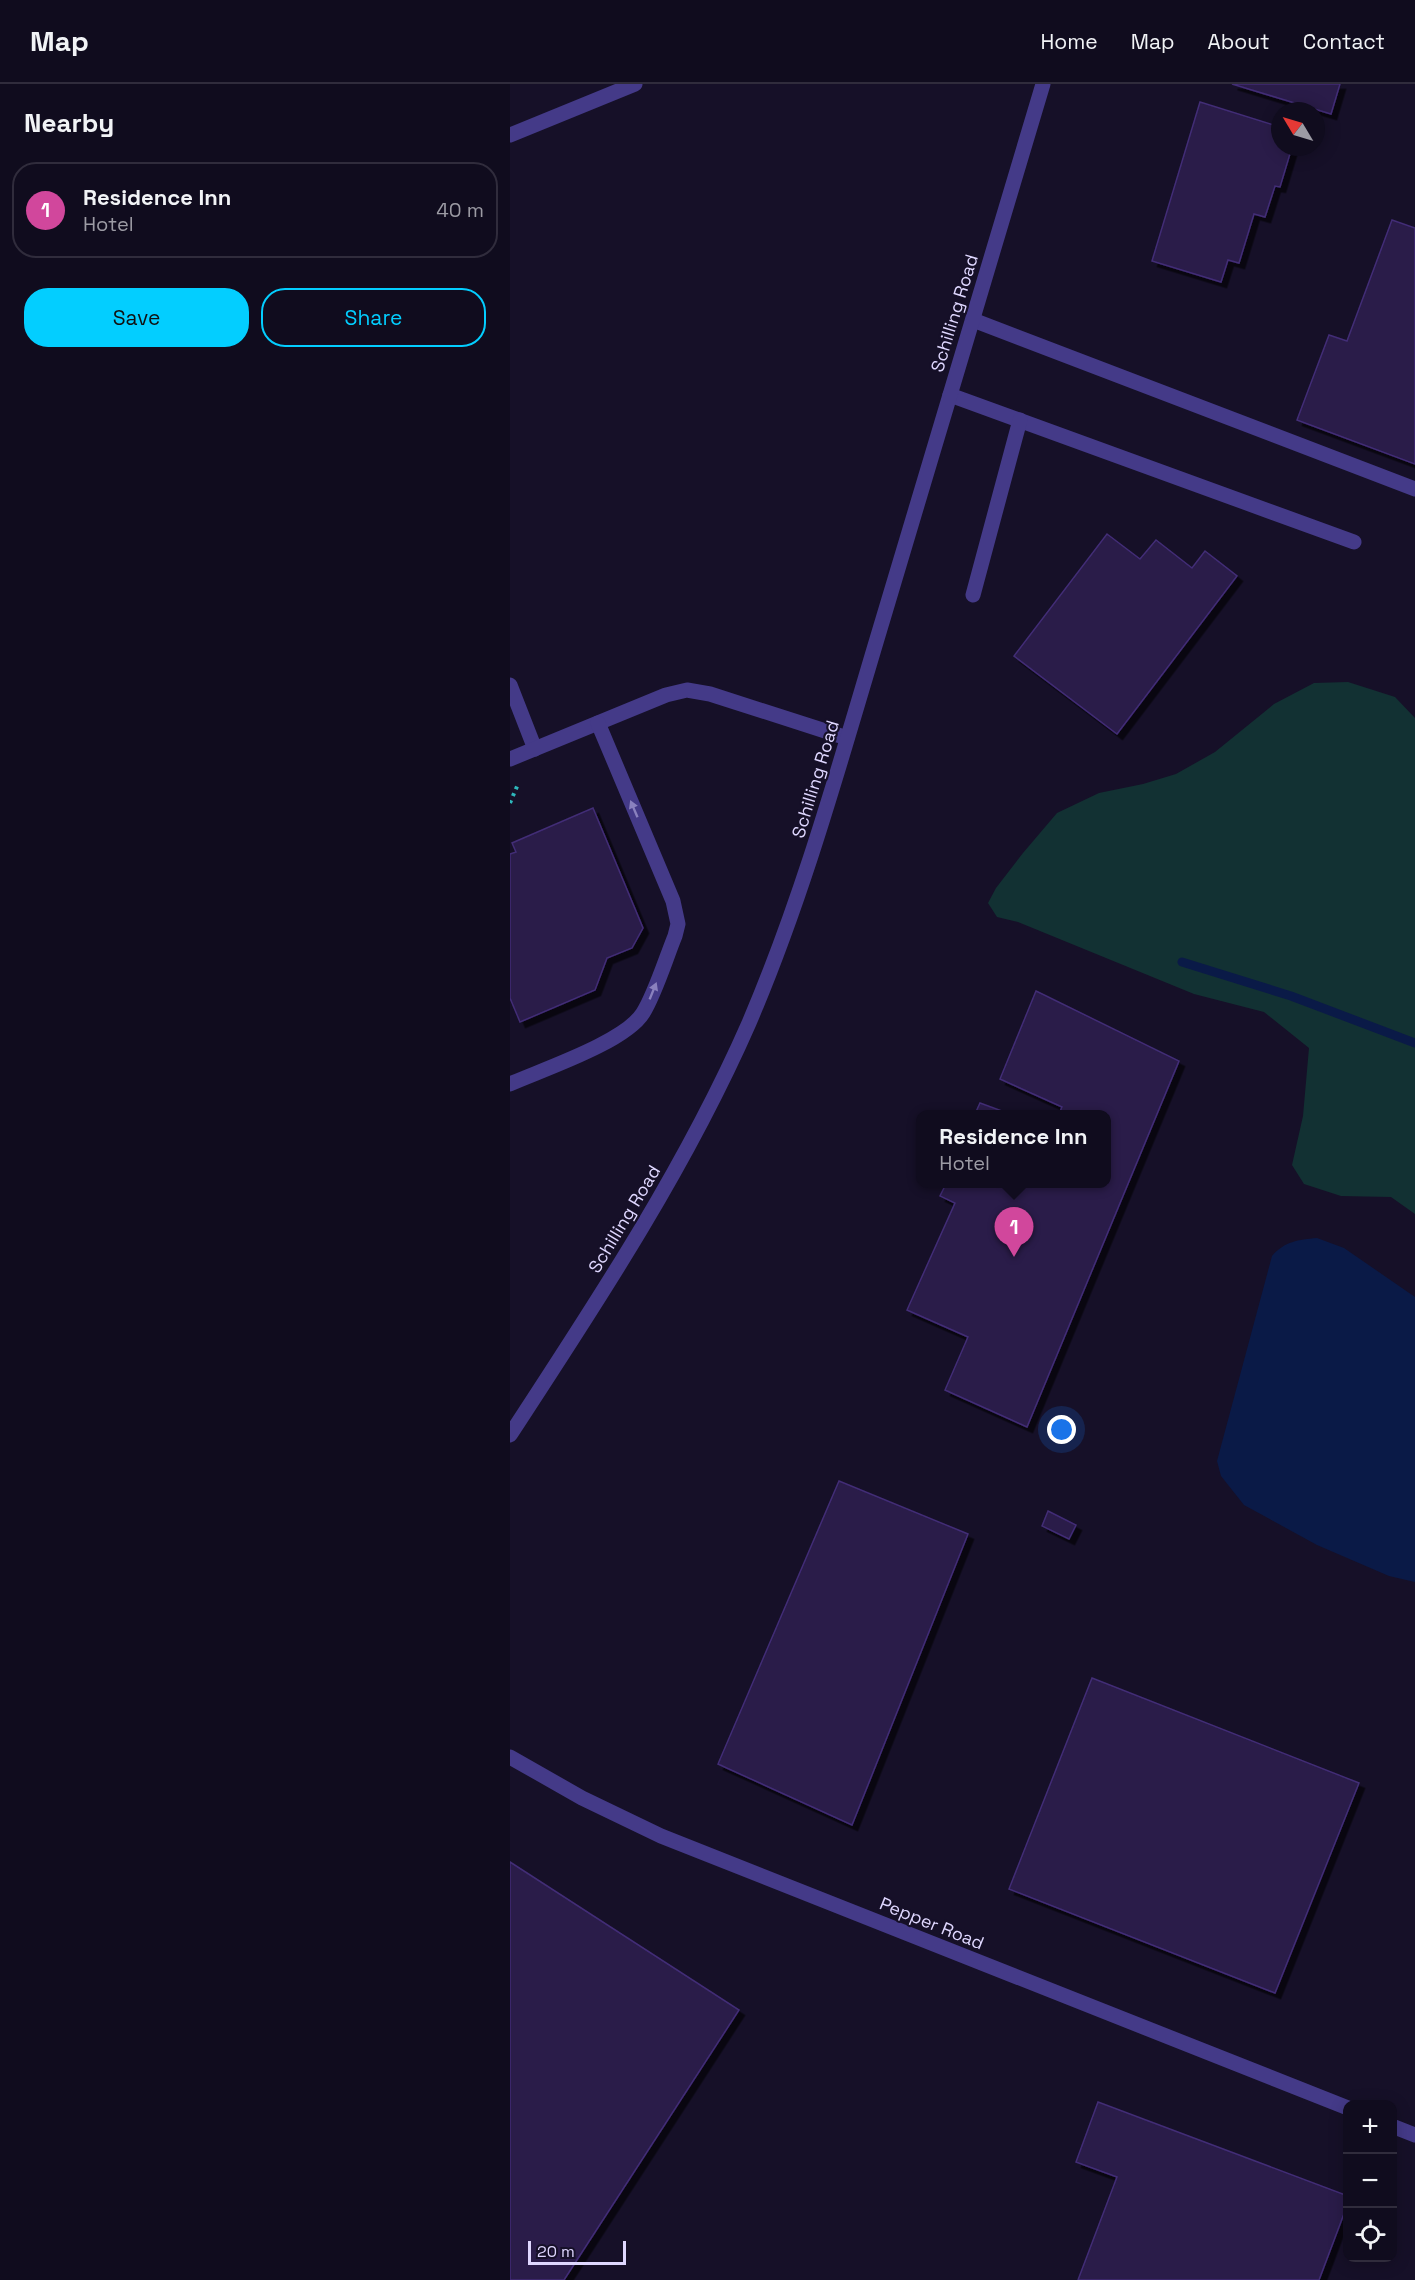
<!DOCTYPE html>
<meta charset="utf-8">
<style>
:root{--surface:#100c1e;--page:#1e1a2b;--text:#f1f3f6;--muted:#9c9ba4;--line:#302c3c;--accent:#03ceff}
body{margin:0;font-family:"Space Grotesk",sans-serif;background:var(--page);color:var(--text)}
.controls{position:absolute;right:18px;bottom:18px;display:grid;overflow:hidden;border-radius:12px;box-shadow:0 3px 15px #0003}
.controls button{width:54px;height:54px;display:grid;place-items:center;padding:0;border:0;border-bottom:2px solid var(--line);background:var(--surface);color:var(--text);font:30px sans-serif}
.compass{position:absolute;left:761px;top:18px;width:54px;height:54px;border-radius:50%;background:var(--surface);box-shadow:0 3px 15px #0003;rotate:308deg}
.scale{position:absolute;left:18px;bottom:15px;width:98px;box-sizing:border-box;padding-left:6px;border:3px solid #dfd7ff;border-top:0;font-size:16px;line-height:21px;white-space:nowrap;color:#dfd7ff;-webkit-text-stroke:4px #161028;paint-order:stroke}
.you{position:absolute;left:552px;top:1346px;width:21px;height:21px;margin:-15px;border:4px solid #fff;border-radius:50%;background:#1a73e8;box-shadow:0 0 0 9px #1a73e833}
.badge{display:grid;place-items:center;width:39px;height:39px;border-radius:50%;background:var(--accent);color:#fff;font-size:20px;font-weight:700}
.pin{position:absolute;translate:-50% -50px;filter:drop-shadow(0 2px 3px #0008)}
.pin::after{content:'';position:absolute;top:32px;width:21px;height:18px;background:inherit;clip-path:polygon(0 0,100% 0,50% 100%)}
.popup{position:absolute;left:406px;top:1026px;width:195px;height:78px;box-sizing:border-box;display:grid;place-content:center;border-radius:12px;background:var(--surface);filter:drop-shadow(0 2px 4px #0005);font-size:20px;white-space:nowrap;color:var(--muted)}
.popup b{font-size:22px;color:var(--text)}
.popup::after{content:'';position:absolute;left:50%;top:100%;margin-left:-12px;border:12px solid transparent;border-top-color:var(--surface)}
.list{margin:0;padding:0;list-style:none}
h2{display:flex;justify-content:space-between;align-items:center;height:78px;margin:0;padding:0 24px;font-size:26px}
h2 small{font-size:20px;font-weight:400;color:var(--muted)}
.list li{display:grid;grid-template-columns:39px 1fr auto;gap:18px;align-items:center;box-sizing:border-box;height:96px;margin:0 12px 12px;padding:0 12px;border:2px solid var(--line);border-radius:24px}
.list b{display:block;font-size:22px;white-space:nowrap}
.list p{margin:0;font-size:20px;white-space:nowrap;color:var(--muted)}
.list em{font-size:20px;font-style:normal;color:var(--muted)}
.actions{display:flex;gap:12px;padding:18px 24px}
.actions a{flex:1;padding:14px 0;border:2px solid var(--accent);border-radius:24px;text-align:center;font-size:21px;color:var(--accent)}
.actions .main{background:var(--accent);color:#111}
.icon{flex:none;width:33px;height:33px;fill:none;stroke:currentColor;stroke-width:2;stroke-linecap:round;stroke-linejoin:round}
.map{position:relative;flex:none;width:905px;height:2196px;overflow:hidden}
header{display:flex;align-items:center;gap:36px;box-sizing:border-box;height:84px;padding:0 30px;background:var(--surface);border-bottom:2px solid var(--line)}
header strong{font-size:28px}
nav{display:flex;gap:33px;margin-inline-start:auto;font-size:21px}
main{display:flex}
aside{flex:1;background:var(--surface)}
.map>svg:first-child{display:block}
.green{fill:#123133}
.water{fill:#0a1a47}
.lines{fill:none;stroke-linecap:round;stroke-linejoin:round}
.stream{stroke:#0a1a47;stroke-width:9}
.building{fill:#291b4a;stroke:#422d76;stroke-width:1.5;filter:url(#shadow)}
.path{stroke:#2eb7bc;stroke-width:4;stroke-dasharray:3 4.5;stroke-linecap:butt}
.minor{stroke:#443a88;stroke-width:15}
.oneway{fill:#8a81be}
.labels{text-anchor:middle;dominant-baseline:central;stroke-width:4.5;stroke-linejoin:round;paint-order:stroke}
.street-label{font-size:18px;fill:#dfd7ff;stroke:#161028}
</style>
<header>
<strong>Map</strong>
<nav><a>Home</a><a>Map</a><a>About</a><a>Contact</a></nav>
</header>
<main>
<aside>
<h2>Nearby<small></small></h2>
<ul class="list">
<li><span class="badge" style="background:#d1479c">1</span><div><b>Residence Inn</b><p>Hotel</p></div><em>40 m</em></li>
</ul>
<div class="actions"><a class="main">Save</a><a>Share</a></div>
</aside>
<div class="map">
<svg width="905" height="2196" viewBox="0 0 905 2196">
<defs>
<filter id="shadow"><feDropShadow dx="5.5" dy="5.5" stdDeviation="0" flood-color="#0009"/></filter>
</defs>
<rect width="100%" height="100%" fill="#161028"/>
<path class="green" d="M838 598 885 613 905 634V1130L881 1113 831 1112 794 1100 782 1081 793 1032 799 964 754 928 684 910 508 838 487 833 478 819 486 804 513 769 547 729 589 709 633 700 666 690 705 668 764 620 804 599Z"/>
<path class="water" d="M807 1154 834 1164 905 1213V1498L879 1492 807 1461 734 1421 711 1392 707 1377 762 1172C775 1157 788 1156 807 1154Z"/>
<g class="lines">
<path class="stream" d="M672 878 781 912 905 959"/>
</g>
<g class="building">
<path d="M722 0H830L821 30Z"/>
<path d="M690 18 770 43V63H782L770 103 765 102 755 133 744 130 729 179 718 176 711 198 642 177Z"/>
<path d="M882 136 905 144V380L787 336 819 251 837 257Z"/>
<path d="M597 450 630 475 646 456 682 484 695 467 727 492 607 650 504 572Z"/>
<path d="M83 724 133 844 122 864 97 874 85 906 10 938 0 914V770L6 768 2 759Z"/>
<path d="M526 907 669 977 517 1343 435 1306 458 1253 397 1226 445 1119 430 1112 436 1100H597V1030H549L552 1023 490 995Z"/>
<path d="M470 1019 500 1030H465Z"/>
<path d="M329 1397 458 1450 342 1741 208 1680Z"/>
<path d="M538 1427 566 1441 559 1455 532 1442Z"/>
<path d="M582 1594 849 1699 765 1909 499 1805Z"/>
<path d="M0 1778 229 1926 54 2196H0Z"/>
<path d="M588 2018 838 2112V2119L809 2196H568L607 2093 566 2078Z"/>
</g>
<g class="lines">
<path class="path" d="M0 719 8 700"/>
<g class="minor">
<path d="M0 51 125 0"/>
<path d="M463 236 905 405"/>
<path d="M440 311 844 458"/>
<path d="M463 511 510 336"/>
<path d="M0 601 25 665"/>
<path d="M0 675 156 611 177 606 200 610 337 654"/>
<path d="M0 1000C34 985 115 958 133 929 145 910 156 874 165 852L168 840 163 817 88 639"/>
<path d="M0 1351C87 1218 175 1085 239 939 295 808 332 671 373 535 426 357 480 178 533 0"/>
<path d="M0 1673 72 1714 151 1752 838 2024"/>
<path d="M882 2042 905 2051"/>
</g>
</g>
<defs><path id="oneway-solid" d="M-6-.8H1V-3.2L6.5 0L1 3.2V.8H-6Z" transform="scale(1.5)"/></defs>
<g class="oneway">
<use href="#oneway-solid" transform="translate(124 725) rotate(-113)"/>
<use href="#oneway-solid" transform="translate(143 907) rotate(-68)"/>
</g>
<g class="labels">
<g class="street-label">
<text transform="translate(444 229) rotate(-73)">Schilling Road</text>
<text transform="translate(305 695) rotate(-73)">Schilling Road</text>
<text transform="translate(114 1135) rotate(-59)">Schilling Road</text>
<text transform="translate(422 1839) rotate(22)">Pepper Road</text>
</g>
</g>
</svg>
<div class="controls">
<button>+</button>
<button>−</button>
<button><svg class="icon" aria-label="locate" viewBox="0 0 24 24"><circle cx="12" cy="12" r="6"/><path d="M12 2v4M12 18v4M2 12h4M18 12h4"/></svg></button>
</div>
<svg class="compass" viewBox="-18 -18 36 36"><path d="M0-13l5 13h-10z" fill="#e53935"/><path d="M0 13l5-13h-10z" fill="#9c9ba4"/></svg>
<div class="scale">20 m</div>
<div class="you"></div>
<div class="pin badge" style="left:504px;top:1173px;background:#d1479c">1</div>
<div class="popup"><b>Residence Inn</b>Hotel</div>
</div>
</main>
